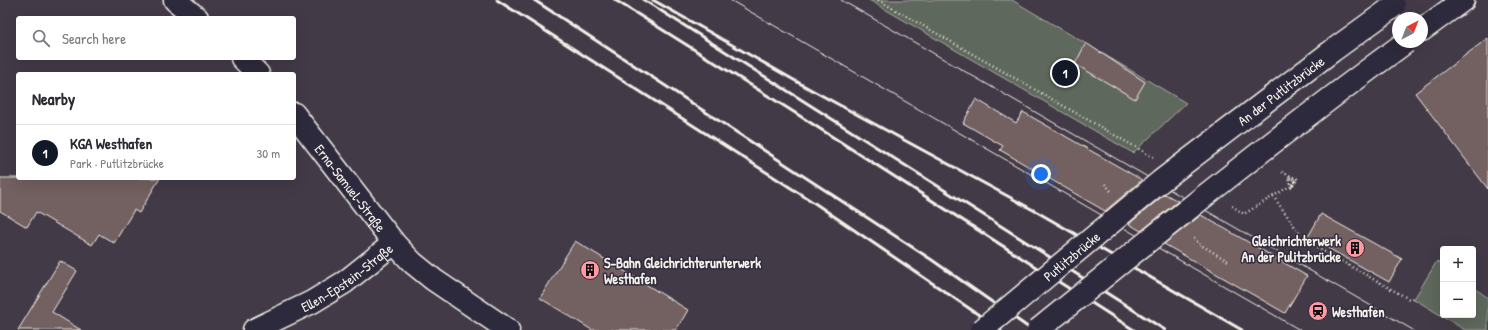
<!DOCTYPE html>
<meta charset="utf-8">
<style>
:root{--surface:#fff;--page:#f7f7f7;--text:#2b2b33;--muted:#7c7c81;--line:#e1e1e2;--accent:#111827}
body{margin:0;font-family:"Patrick Hand",sans-serif;background:var(--page);color:var(--text)}
.controls{position:absolute;right:12px;bottom:12px;display:grid;overflow:hidden;border-radius:4px;box-shadow:0 4px 16px #0002}
.controls button{width:36px;height:36px;display:grid;place-items:center;padding:0;border:0;border-bottom:1px solid var(--line);background:var(--surface);color:var(--text);font:20px sans-serif}
.compass{position:absolute;left:1392px;top:12px;width:36px;height:36px;border-radius:50%;background:var(--surface);box-shadow:0 4px 16px #0002;rotate:42deg}
.you{position:absolute;left:1041px;top:174px;width:14px;height:14px;margin:-10px;border:3px solid #fff;border-radius:50%;background:#1a73e8;box-shadow:0 0 0 6px #1a73e833}
.badge{display:grid;place-items:center;width:26px;height:26px;border-radius:50%;background:var(--accent);color:#fff;font-size:13px;font-weight:700}
.pin{position:absolute;translate:-50% -50%;border:2px solid #fff;box-shadow:0 1px 4px #0006}
.list{margin:0;padding:0;list-style:none}
h2{display:flex;justify-content:space-between;align-items:center;height:52px;margin:0;padding:0 16px;font-size:17px}
h2 small{font-size:13px;font-weight:400;color:var(--muted)}
.list li{display:grid;grid-template-columns:26px 1fr auto;gap:12px;align-items:center;box-sizing:border-box;height:56px;padding:0 16px;border-top:1px solid var(--line)}
.list b{display:block;font-size:15px;white-space:nowrap}
.list p{margin:0;font-size:13px;white-space:nowrap;color:var(--muted)}
.list em{font-size:13px;font-style:normal;color:var(--muted)}
.icon{flex:none;width:22px;height:22px;fill:none;stroke:currentColor;stroke-width:2;stroke-linecap:round;stroke-linejoin:round}
.map{position:relative;flex:none;width:1488px;height:330px;overflow:hidden}
.search{position:absolute;background:var(--surface);box-shadow:0 4px 16px #0002;left:16px;top:16px;width:280px;height:44px;display:flex;align-items:center;gap:10px;box-sizing:border-box;padding:0 14px;border-radius:4px;color:var(--muted);font-size:15px}
.panel{position:absolute;background:var(--surface);box-shadow:0 4px 16px #0002;left:16px;top:72px;width:280px;height:108px;border-radius:4px}
.map>svg:first-child{display:block}
.green{fill:#5e675b;stroke:#a9aca2}
.building{fill:#736060;stroke:#f4f1e8}
.lines{fill:none;stroke-linecap:round;stroke-linejoin:round}
.street-casing{stroke:#f4f1e8;stroke-width:25}
.secondary-casing{stroke:#f4f1e8;stroke-width:25}
.path{stroke:#f4f1e8;stroke-width:2.5;stroke-dasharray:1 3;stroke-linecap:butt}
.street{stroke:#2f2a3d;stroke-width:22}
.secondary{stroke:#2f2a3d;stroke-width:22}
.tram{stroke:#f4f1e8;stroke-width:1}
.rail{stroke:#f4f1e8;stroke-width:3}
.secondary-bridge-casing{stroke:#f4f1e8;stroke-width:25;stroke-linecap:butt}
.secondary-bridge{stroke:#2f2a3d;stroke-width:22}
.labels{text-anchor:middle;dominant-baseline:central;stroke-width:3;stroke-linejoin:round;paint-order:stroke}
.street-label{font-size:14px;fill:#f4f1e8;stroke:#2f2a3d}
.poi-label{font-size:14px;font-weight:bold;fill:#f4f1e8;stroke:#2f2a3d;text-anchor:start}
</style>
<div class="map">
<svg width="1488" height="330" viewBox="0 0 1488 330">
<rect width="100%" height="100%" fill="#433a48"/>
<filter id="ink" filterUnits="userSpaceOnUse"><feTurbulence type="fractalNoise" baseFrequency=".025" numOctaves="2"/><feDisplacementMap in="SourceGraphic" scale="8" xChannelSelector="R" yChannelSelector="G"/><feConvolveMatrix kernelMatrix="1 2 1 2 8 2 1 2 1" color-interpolation-filters="sRGB"/></filter>
<g filter="url(#ink)">
<g class="green">
<path d="M869 0H1012L1186 103 1133 153Z"/>
<path d="M1437 261 1443 265V315H1473V287L1488 298V330H1465L1414 299Z"/>
</g>
<g class="building">
<path d="M1488 38V189L1415 93Z"/>
<path d="M1086 43 1145 82 1135 99 1075 64Z"/>
<path d="M976 99 1016 123 1023 112 1142 180 1105 211 1000 150 1003 146 963 123Z"/>
<path d="M0 178H160L139 213 134 210 114 243 99 234 92 245 36 212 27 227 0 211Z"/>
<path d="M1165 194 1178 201 1141 231 1129 224Z"/>
<path d="M1321 214 1402 259 1389 282 1308 237Z"/>
<path d="M1201 215 1307 276 1285 313 1164 244Z"/>
<path d="M575 241 688 310 676 330H592L540 298Z"/>
<path d="M60 261 77 271 52 312 81 330H18Z"/>
</g>
<g class="lines">
<defs>
<g id="street">
<path id="s1" d="M254 330 312 302 345 282 394 243"/>
</g>
<g id="secondary">
<path d="M175 0 197 18"/>
<path d="M1422 30 1463 0"/>
<path d="M242 58 258 74"/>
<path id="s2" d="M294 114 394 243 413 263 434 280 508 330"/>
</g>
</defs>
<use href="#street" class="street-casing"/>
<use href="#secondary" class="secondary-casing"/>
<g class="path">
<path d="M878 0 1153 157"/>
<path d="M1282 172 1298 179 1291 187 1288 176 1297 180 1291 186 1289 177 1296 180 1292 185"/>
<path d="M1105 184 1111 191"/>
<path d="M1273 196 1300 234 1298 237 1409 299 1413 298"/>
<path d="M1232 206 1244 214 1290 186"/>
<path d="M1194 238 1199 244 1228 261"/>
</g>
<use href="#street" class="street"/>
<use href="#secondary" class="secondary"/>
<g class="tram">
<path d="M730 0 1300 330"/>
<path d="M841 0 1413 330"/>
</g>
<g class="rail">
<path d="M497 0 816 204 1001 330"/>
<path d="M534 0 932 260 1032 330"/>
<path d="M615 0 789 109 1134 330"/>
<path d="M644 0 1165 330"/>
<path d="M653 0 808 88 1037 212 1242 330"/>
</g>
<defs>
<g id="secondary-bridge">
<path id="s3" d="M982 330 1161 181 1332 51 1394 6"/>
<path d="M1038 330C1159 232 1280 134 1406 42"/>
</g>
</defs>
<use href="#secondary-bridge" class="secondary-bridge-casing"/>
<use href="#secondary-bridge" class="secondary-bridge"/>
</g>
</g>
<defs>
<symbol id="building-disc" viewBox="-11 -11 22 22"><circle r="9.5" fill="#ff9aa2" stroke="#2f2a3d"/><path d="M-4-6H4V6H1V3H-1V6H-4ZM-2.5-4.3h1.7v1.8h-1.7ZM.8-4.3h1.7v1.8H.8ZM-2.5-1h1.7V.8h-1.7ZM.8-1h1.7V.8H.8Z" fill="#111"/></symbol>
<symbol id="station-disc" viewBox="-11 -11 22 22"><circle r="9.5" fill="#ff9aa2" stroke="#2f2a3d"/><path d="M-3-6H3Q5-6 5-4V2Q5 4 3 4L4.5 6H3L1.5 4h-3L-3 6H-4.5L-3 4Q-5 4-5 2V-4Q-5-6-3-6ZM-3.5-4v3h7v-3ZM-3.5 1v1.5H-2V1ZM2 1v1.5H3.5V1Z" fill="#111"/></symbol>
</defs>
<g fill-rule="evenodd">
<use href="#building-disc" x="1344" y="237" width="22" height="22"/>
<use href="#building-disc" x="579" y="259" width="22" height="22"/>
<use href="#station-disc" x="1307" y="300" width="22" height="22"/>
</g>
<g class="labels">
<g class="street-label">
<text stroke="none"><textPath href="#s3" startOffset="383">An der Putlitzbrücke</textPath></text>
<text stroke="none"><textPath href="#s2" startOffset="93">Erna-Samuel-Straße</textPath></text>
<text stroke="none"><textPath href="#s3" startOffset="116">Putlitzbrücke</textPath></text>
<text stroke="none"><textPath href="#s1" startOffset="107">Ellen-Epstein-Straße</textPath></text>
</g>
<g class="poi-label">
<text x="1341" y="240" text-anchor="end">Gleichrichterwerk<tspan x="1341" dy="16">An der Pulitzbrücke</tspan></text>
<text x="604" y="262">S-Bahn Gleichrichterunterwerk<tspan x="604" dy="16">Westhafen</tspan></text>
<text x="1332" y="311">Westhafen</text>
</g>
</g>
</svg>
<div class="controls">
<button>+</button>
<button>−</button>
</div>
<svg class="compass" viewBox="-18 -18 36 36"><path d="M0-13l5 13h-10z" fill="#e53935"/><path d="M0 13l5-13h-10z" fill="#7c7c81"/></svg>
<div class="you"></div>
<div class="pin badge" style="left:1065px;top:73px">1</div>
<div class="search"><svg class="icon" aria-label="search" viewBox="0 0 24 24"><circle cx="10" cy="10" r="6"/><path d="M15 15l6 6"/></svg>Search here</div>
<section class="panel">
<h2>Nearby<small></small></h2>
<ul class="list">
<li><span class="badge">1</span><div><b>KGA Westhafen</b><p>Park · Putlitzbrücke</p></div><em>30 m</em></li>
</ul>
</section>
</div>
